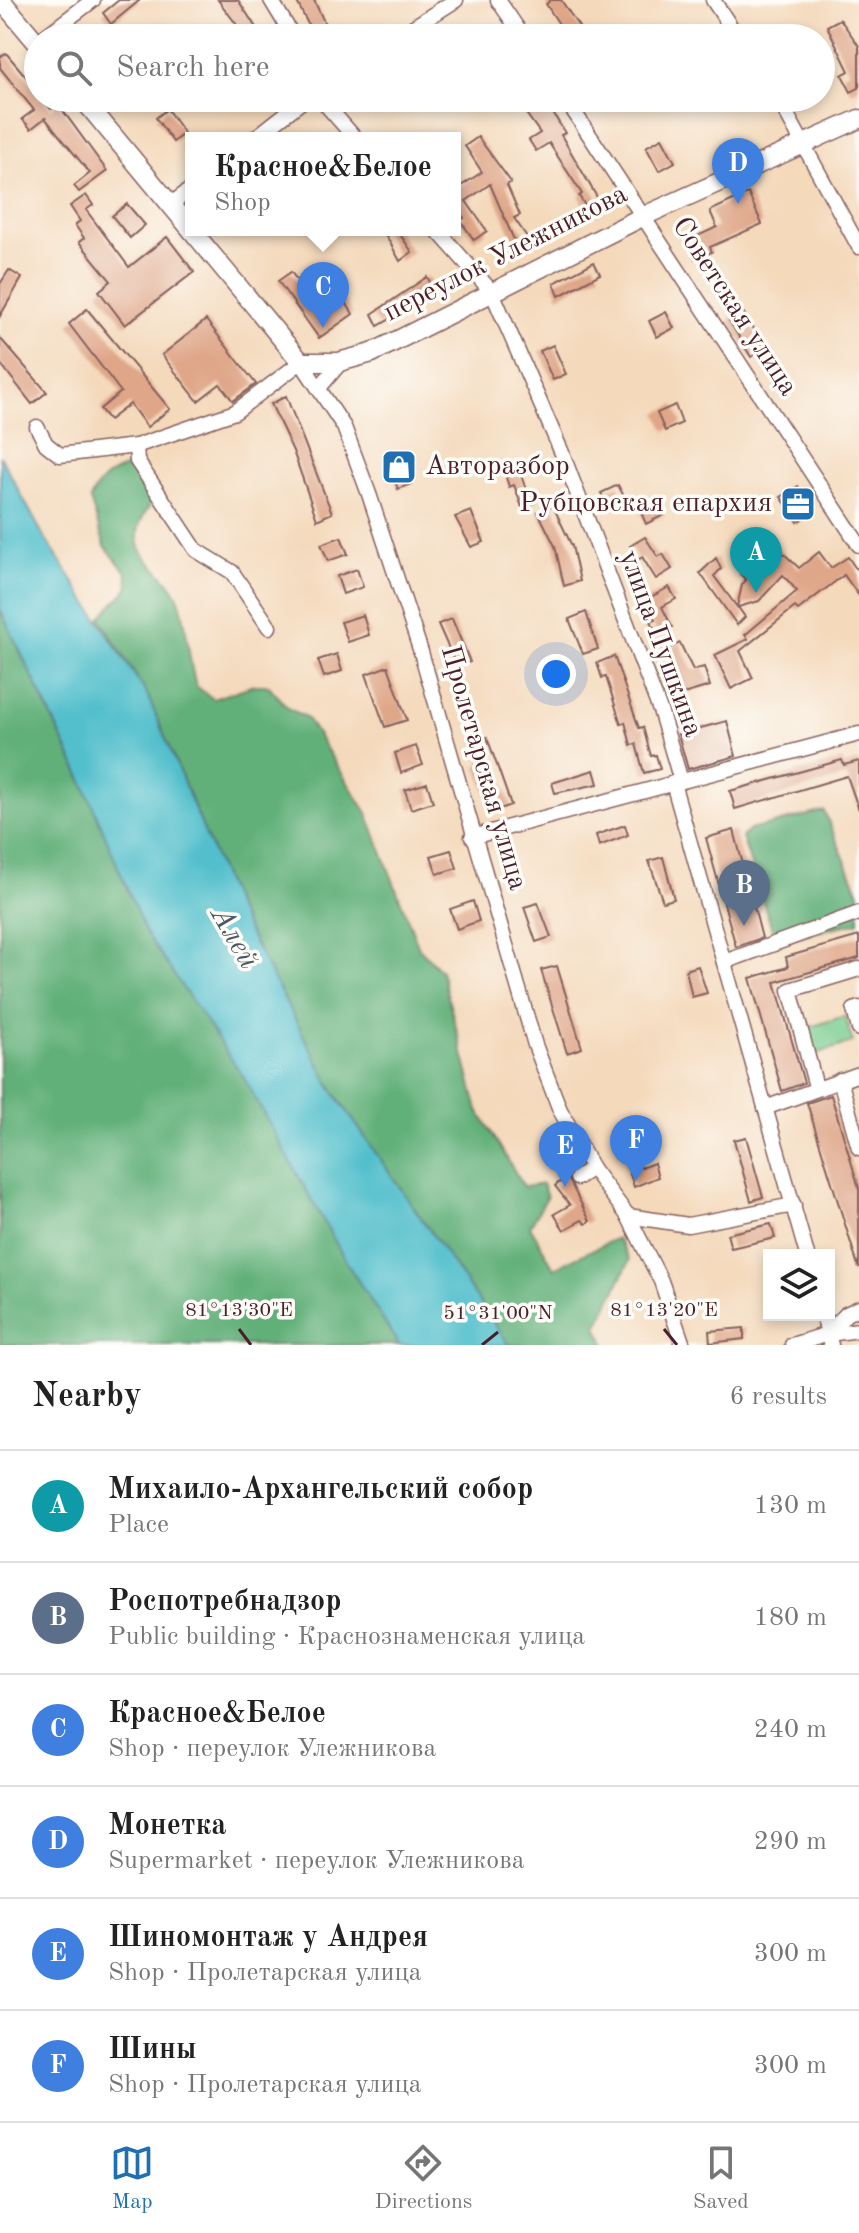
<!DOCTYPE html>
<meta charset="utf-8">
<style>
:root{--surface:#fff;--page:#f6f6f6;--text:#222;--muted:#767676;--line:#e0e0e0;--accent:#1f6fb2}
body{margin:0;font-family:"Old Standard TT",serif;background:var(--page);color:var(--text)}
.controls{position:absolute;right:24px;bottom:24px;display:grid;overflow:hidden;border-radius:0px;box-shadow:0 4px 12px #0003}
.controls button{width:72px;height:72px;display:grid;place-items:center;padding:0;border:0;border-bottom:2px solid var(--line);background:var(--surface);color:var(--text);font:40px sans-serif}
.you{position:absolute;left:556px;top:674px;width:28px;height:28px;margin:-20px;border:6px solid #fff;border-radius:50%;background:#1a73e8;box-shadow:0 0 0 12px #1a73e833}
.badge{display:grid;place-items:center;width:52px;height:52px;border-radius:50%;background:var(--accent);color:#fff;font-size:26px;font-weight:700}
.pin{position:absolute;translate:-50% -66px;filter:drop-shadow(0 2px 4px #0008)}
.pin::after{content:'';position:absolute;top:42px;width:28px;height:24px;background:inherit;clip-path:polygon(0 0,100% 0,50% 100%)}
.popup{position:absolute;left:185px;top:132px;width:276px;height:104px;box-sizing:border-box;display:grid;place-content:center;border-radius:0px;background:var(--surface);filter:drop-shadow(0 2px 6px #0005);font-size:26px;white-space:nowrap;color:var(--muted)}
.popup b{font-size:30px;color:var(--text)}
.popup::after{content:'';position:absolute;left:50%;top:100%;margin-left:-16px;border:16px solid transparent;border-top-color:var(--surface)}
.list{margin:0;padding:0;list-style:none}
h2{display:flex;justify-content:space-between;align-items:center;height:104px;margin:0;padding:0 32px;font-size:34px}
h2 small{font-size:26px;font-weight:400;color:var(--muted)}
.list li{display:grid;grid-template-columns:52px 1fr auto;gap:24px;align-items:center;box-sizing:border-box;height:112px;padding:0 32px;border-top:2px solid var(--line)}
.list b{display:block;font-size:30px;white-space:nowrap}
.list p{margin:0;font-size:26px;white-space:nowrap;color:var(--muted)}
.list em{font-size:26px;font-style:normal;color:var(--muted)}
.icon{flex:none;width:44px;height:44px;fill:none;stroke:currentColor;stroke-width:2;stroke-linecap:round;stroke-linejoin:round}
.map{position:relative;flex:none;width:859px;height:1345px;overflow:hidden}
.search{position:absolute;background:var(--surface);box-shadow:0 4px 12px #0003;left:24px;right:24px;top:24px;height:88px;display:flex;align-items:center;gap:20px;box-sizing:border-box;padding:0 28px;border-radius:44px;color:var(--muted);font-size:30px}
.sheet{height:776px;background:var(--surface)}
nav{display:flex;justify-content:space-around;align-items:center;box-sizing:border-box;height:112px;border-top:2px solid var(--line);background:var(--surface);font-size:22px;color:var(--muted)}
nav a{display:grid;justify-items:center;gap:4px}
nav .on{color:var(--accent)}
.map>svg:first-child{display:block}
.green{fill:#79cc8e;stroke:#62765c;stroke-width:2}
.forest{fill:#62b079;stroke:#566852;stroke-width:2}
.water{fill:#52bfcc;stroke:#4e6f7c;stroke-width:2}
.building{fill:#dfa688}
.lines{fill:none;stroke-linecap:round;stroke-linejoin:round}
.minor-casing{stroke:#86605d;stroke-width:17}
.major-casing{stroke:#86605d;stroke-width:21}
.minor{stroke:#fff;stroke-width:14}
.major{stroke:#fff;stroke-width:18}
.ticks{fill:none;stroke:#4a1f2b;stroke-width:3}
.labels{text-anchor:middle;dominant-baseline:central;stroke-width:7;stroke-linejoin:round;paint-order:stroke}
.street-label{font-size:28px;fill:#4a1f2b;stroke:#fdfcf7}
.poi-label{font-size:28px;fill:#4a1f2b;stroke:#fdfcf7;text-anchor:start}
.water-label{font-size:30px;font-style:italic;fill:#4d5763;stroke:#fdfcf7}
.ticks-label{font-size:20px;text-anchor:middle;fill:#4a1f2b;stroke:#fdfcf7;stroke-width:7;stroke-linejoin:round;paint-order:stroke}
</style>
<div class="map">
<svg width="859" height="1345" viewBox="0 0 859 1345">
<rect width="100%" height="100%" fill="#fdfcf7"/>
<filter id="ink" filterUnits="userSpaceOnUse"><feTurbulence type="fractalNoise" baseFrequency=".0125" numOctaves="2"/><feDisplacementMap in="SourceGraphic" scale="16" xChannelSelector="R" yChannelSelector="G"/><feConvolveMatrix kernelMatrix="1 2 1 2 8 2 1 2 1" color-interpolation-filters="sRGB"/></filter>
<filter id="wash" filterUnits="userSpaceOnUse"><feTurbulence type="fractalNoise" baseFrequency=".006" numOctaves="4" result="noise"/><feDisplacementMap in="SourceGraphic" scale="32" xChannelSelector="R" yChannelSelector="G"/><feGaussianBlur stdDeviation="1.8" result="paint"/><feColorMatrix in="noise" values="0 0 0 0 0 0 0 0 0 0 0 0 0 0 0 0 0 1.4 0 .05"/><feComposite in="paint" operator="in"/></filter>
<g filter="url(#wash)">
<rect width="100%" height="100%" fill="#f4d9bb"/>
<path class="green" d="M845 1016 853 1042 812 1055 804 1029Z"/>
<g class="forest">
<path d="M130 467 145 486 150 505C113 557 170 563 181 606 188 632 188 659 196 686L213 699 254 685H268L289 709 306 717 367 813 419 948 441 971 478 1110 524 1187 542 1184 547 1197 530 1226 554 1268 617 1238 630 1260 597 1327 606 1345H509L333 1091 237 910 147 694 100 618 129 587 126 572 105 546 90 500C98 481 110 471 130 467Z"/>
<path d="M0 609 83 782 348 1265 399 1345H0Z"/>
<path d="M824 811 859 893V922L776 941 742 837 750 830Z"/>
</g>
<path class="water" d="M0 456 43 535 147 694 237 910 333 1091 509 1345H399L348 1265 244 1078 145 932 83 782 0 609Z"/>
<g id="blocks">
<g class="building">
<path d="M119 0H140L111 24 103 13Z"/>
<path d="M218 0H238L263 38H247Z"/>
<path d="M296 0H314L326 26 313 34Z"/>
<path d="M551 0H561L581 30 568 38 546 4Z"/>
<path d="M840 19 859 46V88L851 92 842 75 849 71 827 26Z"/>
<path d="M6 53 34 86 38 98H42L51 109 58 104 107 171 79 192 74 186 90 173 45 118 31 129 22 119 34 110 0 68V57Z"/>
<path d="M515 98H535L544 111 550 108 565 133 561 135 598 199 586 207 579 196 582 194 549 143 536 151 529 140 540 133Z"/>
<path d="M167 109 184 133 173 142 156 118Z"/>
<path d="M478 137 511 182 507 185 520 215 514 218 529 240 517 247 490 184 466 201 487 231 474 240 460 220 464 218 455 204V190L482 172 465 146Z"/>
<path d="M662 138 675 162 659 171 646 147Z"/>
<path d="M748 193 762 224 710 247 712 252 695 259 687 241 717 227 710 211Z"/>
<path d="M86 195 93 205 86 210 129 267 167 237 194 272 125 325 99 291 111 281 79 242 84 238 75 225 80 221 70 206Z"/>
<path d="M127 204 145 225 130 238 112 216Z"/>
<path d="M383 230H397L412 252 400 261Z"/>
<path d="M594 262 600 274 559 296 554 283Z"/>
<path d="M9 270 22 278 0 316V284Z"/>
<path d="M291 272 315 305 322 299 331 311 345 301 353 314 319 338 278 281Z"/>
<path d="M427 277 433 287 415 298 418 303 378 326 372 314Z"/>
<path d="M87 309 170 409 147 427 130 404 109 420 100 409 121 392 69 324Z"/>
<path d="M666 312 674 328 657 337 649 321Z"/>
<path d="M743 312 765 349 751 357 729 320Z"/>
<path d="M206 320 256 384 233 401 220 384 198 401 162 355Z"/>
<path d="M0 338 47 392 32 404 0 363Z"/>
<path d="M553 345 566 374 553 380 540 351Z"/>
<path d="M286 396 332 513 317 520 293 451 271 404Z"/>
<path d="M675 405 682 423 665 431 657 413Z"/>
<path d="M403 460 411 484 398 489 389 466Z"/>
<path d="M519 470 527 492 532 490 536 502 522 507 514 485 509 487 505 474Z"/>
<path d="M618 485 626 500 608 509 601 493Z"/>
<path d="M798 486 815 510 798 522 781 497Z"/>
<path d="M657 500 664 515 646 524 639 508Z"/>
<path d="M553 506 572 546 580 581 564 586 555 546 538 512Z"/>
<path d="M471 511 484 542 471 547 455 517Z"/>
<path d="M341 537 348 554 328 561 321 544Z"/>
<path d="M645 537 658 557 663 554 672 569 656 579 642 557 638 560 630 546Z"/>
<path d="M777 547 799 568 819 552 831 568 848 557 859 573V596L844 575 798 610 795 607 740 651 753 678 731 689 715 655 748 639 745 635 797 591 783 575 759 601 738 607 745 617 737 625 700 573 716 558 721 569 714 576 737 607 742 585 746 580 740 574 748 565 755 571Z"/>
<path d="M357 569 363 587 343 594 337 576Z"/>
<path d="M669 587 676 599 662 607 672 627 657 634 651 621 655 619 644 601Z"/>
<path d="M586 612 598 649 583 654 569 619Z"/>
<path d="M363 615 369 635 348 642 341 622Z"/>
<path d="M452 619 470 662 457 667 438 624Z"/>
<path d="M680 643 693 670 704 667 710 686 680 695 662 651Z"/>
<path d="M337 654 342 671 324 677 318 660Z"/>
<path d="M614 656 639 728 643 727 651 756 656 755 660 769 644 773 636 744 631 745 625 722 621 724 606 677 602 678 597 663Z"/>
<path d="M388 666 407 720 385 727 366 674Z"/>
<path d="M727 721 736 756 688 769 678 734Z"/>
<path d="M487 737 511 805 494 811 476 766 481 764 474 741Z"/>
<path d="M416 746 423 765 401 773 395 753Z"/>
<path d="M842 760 844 765 859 761V810L847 776 735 809 730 791Z"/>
<path d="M594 770 598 784 555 793 552 783Z"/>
<path d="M427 783 433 802 411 809 405 790Z"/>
<path d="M625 825 628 835 599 846 596 835Z"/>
<path d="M734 830 762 938 736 947 706 838Z"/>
<path d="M451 850 457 868 437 874 431 856Z"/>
<path d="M663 857 674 899 663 902 649 861Z"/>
<path d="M473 901 479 921 457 929 450 909Z"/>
<path d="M538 903 551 937 536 942 524 907Z"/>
<path d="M859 936V958L775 982 804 1083 782 1091 750 978 788 967 786 957Z"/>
<path d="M557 966 582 1048 567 1053 541 970Z"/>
<path d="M698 966 707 993 692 997 686 970Z"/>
<path d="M831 1095 859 1188V1269L807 1103Z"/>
<path d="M746 1137 763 1197 751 1201 734 1140Z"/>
<path d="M633 1145 641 1168 654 1163 658 1177 634 1187 622 1149Z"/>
<path d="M567 1176 590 1221 586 1224 582 1220 564 1230 554 1214 570 1205 555 1186Z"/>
<path d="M771 1224 775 1238 731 1248 727 1234Z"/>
<path d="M744 1328V1339L710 1343 709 1331Z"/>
</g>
</g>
</g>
<g filter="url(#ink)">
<use href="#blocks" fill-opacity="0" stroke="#86605d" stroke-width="2"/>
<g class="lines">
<defs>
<g id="minor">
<path d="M271 0 294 38"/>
<path d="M498 0 524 38"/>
<path d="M713 0 738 38"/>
<path d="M43 38 93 0"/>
<path d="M396 38 456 0"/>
<path d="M320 98 355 138"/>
<path d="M565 98 859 545"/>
<path d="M778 98 859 247"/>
<path d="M255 138 306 98"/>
<path d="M170 205 191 189"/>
<path d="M437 230 492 292 562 453 661 713 681 781"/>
<path d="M319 388 341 362"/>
<path d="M37 427 46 444 60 455 136 446 235 412 301 362 344 427 369 494 421 652 535 1045 560 1110 592 1168 628 1216 661 1281 683 1345"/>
<path d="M136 446 137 461 196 550 232 572 269 627"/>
<path d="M673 783 807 1255"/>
<path d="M472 837 859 734"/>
<path d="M724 962 859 913"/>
<path d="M859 1008 854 1010 859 1029"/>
<path d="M840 1080 859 1148"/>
<path d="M816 1087 790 990 859 969"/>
<path d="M765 1108 859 1074"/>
<path d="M577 1178 592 1168"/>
<path d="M628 1216 688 1225 794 1205"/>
<path d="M823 1315 831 1345"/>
<path d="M828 1334 846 1314 859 1308"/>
<path d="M792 1345 828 1334 859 1330"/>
</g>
<g id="major">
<path d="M1 0 38 44"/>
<path d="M82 98 301 362H339L372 353 644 216 859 119"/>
</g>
</defs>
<use href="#minor" class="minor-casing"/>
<use href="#major" class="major-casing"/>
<use href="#minor" class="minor"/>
<use href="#major" class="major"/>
</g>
</g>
<path class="ticks" d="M239 1329 251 1345M664 1329 677 1345M482 1345 498 1332"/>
<defs>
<symbol id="shop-square" viewBox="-11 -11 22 22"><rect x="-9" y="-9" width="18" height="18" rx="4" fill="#1f6fb2" stroke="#fdfcf7"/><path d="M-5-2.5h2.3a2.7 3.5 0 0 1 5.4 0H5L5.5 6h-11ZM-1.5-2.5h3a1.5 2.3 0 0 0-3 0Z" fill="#fff"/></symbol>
<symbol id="office-square" viewBox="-11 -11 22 22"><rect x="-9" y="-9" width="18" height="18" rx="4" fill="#1f6fb2" stroke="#fdfcf7"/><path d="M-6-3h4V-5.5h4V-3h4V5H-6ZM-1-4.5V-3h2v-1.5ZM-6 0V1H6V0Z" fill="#fff"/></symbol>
</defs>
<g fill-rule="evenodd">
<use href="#shop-square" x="379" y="447" width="40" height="40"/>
<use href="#office-square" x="778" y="484" width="40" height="40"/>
</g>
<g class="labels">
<g class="street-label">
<text transform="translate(506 254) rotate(-27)">переулок Улежникова</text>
<text transform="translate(734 307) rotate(57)">Советская улица</text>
<text transform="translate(660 644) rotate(70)">улица Пушкина</text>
<text transform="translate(483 768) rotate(74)">Пролетарская улица</text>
</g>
<g class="poi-label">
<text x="425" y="467">Авторазбор</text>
<text x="772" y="504" text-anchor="end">Рубцовская епархия</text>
</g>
<g class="water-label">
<text transform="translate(234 938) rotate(60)">Алей</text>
</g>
</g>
<g class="ticks-label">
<text x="239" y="1316">81°13'30"E</text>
<text x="664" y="1316">81°13'20"E</text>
<text x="498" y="1319">51°31'00"N</text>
</g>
</svg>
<div class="controls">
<button><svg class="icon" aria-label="layers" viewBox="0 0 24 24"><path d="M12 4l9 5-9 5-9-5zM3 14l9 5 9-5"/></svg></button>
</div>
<div class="you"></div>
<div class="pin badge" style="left:756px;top:593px;background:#0f9aa8">A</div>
<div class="pin badge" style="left:744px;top:926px;background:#5c6f8a">B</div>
<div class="pin badge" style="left:323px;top:328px;background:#3f7fe0">C</div>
<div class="popup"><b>Красное&amp;Белое</b>Shop</div>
<div class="pin badge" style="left:738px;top:204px;background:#3f7fe0">D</div>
<div class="pin badge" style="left:565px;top:1187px;background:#3f7fe0">E</div>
<div class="pin badge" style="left:636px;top:1181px;background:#3f7fe0">F</div>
<div class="search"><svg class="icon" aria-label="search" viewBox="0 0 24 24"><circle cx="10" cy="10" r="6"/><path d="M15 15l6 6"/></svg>Search here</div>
</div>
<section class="sheet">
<h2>Nearby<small>6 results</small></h2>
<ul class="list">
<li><span class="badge" style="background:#0f9aa8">A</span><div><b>Михаило-Архангельский собор</b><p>Place</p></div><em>130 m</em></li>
<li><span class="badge" style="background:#5c6f8a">B</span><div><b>Роспотребнадзор</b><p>Public building · Краснознаменская улица</p></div><em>180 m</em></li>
<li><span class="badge" style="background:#3f7fe0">C</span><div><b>Красное&amp;Белое</b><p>Shop · переулок Улежникова</p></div><em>240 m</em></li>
<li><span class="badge" style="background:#3f7fe0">D</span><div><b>Монетка</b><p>Supermarket · переулок Улежникова</p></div><em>290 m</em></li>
<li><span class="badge" style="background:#3f7fe0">E</span><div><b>Шиномонтаж у Андрея</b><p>Shop · Пролетарская улица</p></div><em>300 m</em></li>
<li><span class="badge" style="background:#3f7fe0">F</span><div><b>Шины</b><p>Shop · Пролетарская улица</p></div><em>300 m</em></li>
</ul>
</section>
<nav>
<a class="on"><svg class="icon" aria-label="map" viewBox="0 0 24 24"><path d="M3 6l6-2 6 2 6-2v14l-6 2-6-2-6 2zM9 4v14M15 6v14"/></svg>Map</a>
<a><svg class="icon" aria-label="directions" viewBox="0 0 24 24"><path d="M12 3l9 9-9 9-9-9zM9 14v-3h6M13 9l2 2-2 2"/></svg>Directions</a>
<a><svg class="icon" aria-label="saved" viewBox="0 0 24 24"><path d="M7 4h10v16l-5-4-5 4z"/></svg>Saved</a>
</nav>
